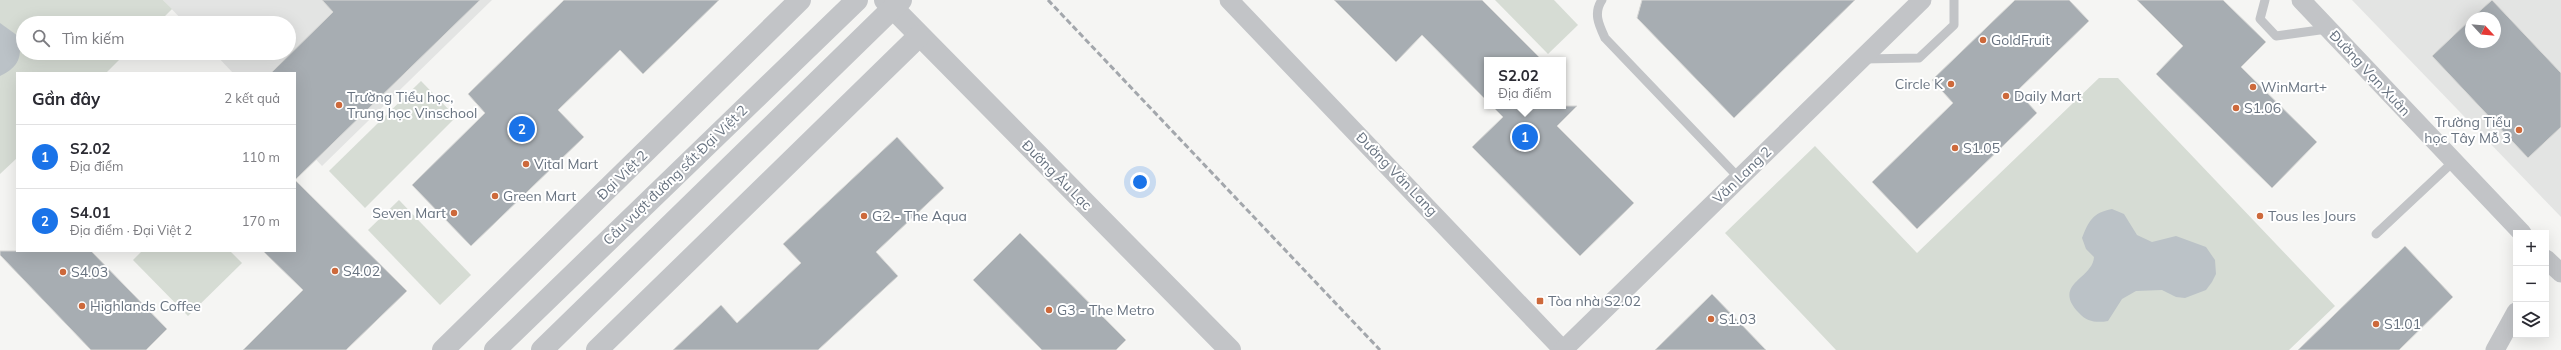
<!DOCTYPE html>
<html lang="vi">
<meta charset="utf-8">
<style>
:root{--surface:#fff;--page:#f2f2f3;--text:#2b2b33;--muted:#7c7c81;--line:#e1e1e2;--accent:#1a73e8}
body{margin:0;font-family:Mulish,sans-serif;background:var(--page);color:var(--text)}
.controls{position:absolute;right:12px;bottom:12px;display:grid;overflow:hidden;border-radius:0px;box-shadow:0 4px 16px #0002}
.controls button{width:36px;height:36px;display:grid;place-items:center;padding:0;border:0;border-bottom:1px solid var(--line);background:var(--surface);color:var(--text);font:20px sans-serif}
.compass{position:absolute;left:2465px;top:12px;width:36px;height:36px;border-radius:50%;background:var(--surface);box-shadow:0 4px 16px #0002;rotate:116deg}
.you{position:absolute;left:1140px;top:182px;width:14px;height:14px;margin:-10px;border:3px solid #fff;border-radius:50%;background:#1a73e8;box-shadow:0 0 0 6px #1a73e833}
.badge{display:grid;place-items:center;width:26px;height:26px;border-radius:50%;background:var(--accent);color:#fff;font-size:13px;font-weight:700}
.pin{position:absolute;translate:-50% -50%;border:2px solid #fff;box-shadow:0 1px 4px #0006}
.popup{position:absolute;left:1484px;top:57px;width:82px;height:52px;box-sizing:border-box;display:grid;place-content:center;border-radius:0px;background:var(--surface);filter:drop-shadow(0 1px 3px #0005);font-size:13px;white-space:nowrap;color:var(--muted)}
.popup b{font-size:15px;color:var(--text)}
.popup::after{content:'';position:absolute;left:50%;top:100%;margin-left:-8px;border:8px solid transparent;border-top-color:var(--surface)}
.list{margin:0;padding:0;list-style:none}
h2{display:flex;justify-content:space-between;align-items:center;height:52px;margin:0;padding:0 16px;font-size:17px}
h2 small{font-size:13px;font-weight:400;color:var(--muted)}
.list li{display:grid;grid-template-columns:26px 1fr auto;gap:12px;align-items:center;box-sizing:border-box;height:64px;padding:0 16px;border-top:1px solid var(--line)}
.list b{display:block;font-size:15px;white-space:nowrap}
.list p{margin:0;font-size:13px;white-space:nowrap;color:var(--muted)}
.list em{font-size:13px;font-style:normal;color:var(--muted)}
.icon{flex:none;width:22px;height:22px;fill:none;stroke:currentColor;stroke-width:2;stroke-linecap:round;stroke-linejoin:round}
.map{position:relative;flex:none;width:2561px;height:350px;overflow:hidden}
.search{position:absolute;background:var(--surface);box-shadow:0 4px 16px #0002;left:16px;top:16px;width:280px;height:44px;display:flex;align-items:center;gap:10px;box-sizing:border-box;padding:0 14px;border-radius:22px;color:var(--muted);font-size:15px}
.panel{position:absolute;background:var(--surface);box-shadow:0 4px 16px #0002;left:16px;top:72px;width:280px;height:180px;border-radius:0px}
.map>svg:first-child{display:block}
.built{fill:#e3e4e3;fill-rule:evenodd}
.green{fill:#d6dcd4}
.water{fill:#bbc2c7}
.building{fill:#a7adb2;stroke:#d7d7d5}
.lines{fill:none;stroke-linecap:round;stroke-linejoin:round}
.service{stroke:#c2c4c7;stroke-width:9}
.minor{stroke:#c2c4c7;stroke-width:19}
.tertiary{stroke:#c2c4c7;stroke-width:22}
.rail{stroke:#a3a7ac;stroke-width:3;stroke-dasharray:6 3;stroke-linecap:butt}
.poi-dot{fill:#cd693b;stroke:#fff;stroke-width:1.5}
.labels{text-anchor:middle;dominant-baseline:central;stroke-width:4;stroke-linejoin:round;paint-order:stroke}
.poi-label{font-size:14px;fill:#687380;stroke:#fff;text-anchor:start}
.street-label{font-size:14px;fill:#687380;stroke:#fff}
</style>
<div class="map">
<svg width="2561" height="350" viewBox="0 0 2561 350">
<rect width="100%" height="100%" fill="#f5f5f3"/>
<g class="built">
<path d="M163 0H492L322 166 295 137V73H233L214 53H289V23H185Z"/>
<path d="M2352 0H2561V217ZM2471 18H2495V42H2471Z"/>
</g>
<g class="green">
<path d="M0 0H163L172 9 158 23H23V53H126L106 73H17V158L0 174Z"/>
<path d="M1495 0H1554L1578 25 1548 54Z"/>
<path d="M2099 78H2118L2335 306 2289 350H1836L1725 233 1815 146 1917 253Z"/>
<path d="M421 81 456 117 365 208 329 171Z"/>
<path d="M399 200 471 275 440 305 368 230Z"/>
<path d="M142 251H230L242 263 188 316 133 260Z"/>
</g>
<g class="water">
<path d="M0 23 18 36C23 56 19 67 0 76Z"/>
<path d="M2112 209 2124 214 2137 235 2152 242 2176 236 2206 247 2215 260 2216 274 2212 282 2206 290 2185 298 2176 297 2162 290 2136 291 2122 299 2108 321C2097 323 2087 322 2079 313 2051 284 2093 279 2094 257L2086 249 2082 238C2089 221 2092 213 2112 209Z"/>
</g>
<g class="building">
<path d="M322 0H480L295 180 407 291 346 350H243L303 290 263 251H295V73H271L333 12Z"/>
<path d="M564 0H719L643 74 620 50 558 110 584 137 471 246 412 185 485 113 468 94Z"/>
<path d="M1334 0H1482L1542 60H1487V101L1422 35 1396 62Z"/>
<path d="M1642 0H1855L1734 118 1637 18Z"/>
<path d="M2015 0H2069L2089 21 2017 91 2037 113 1917 229 1872 182 1953 103 1932 80Z"/>
<path d="M2137 0H2223L2266 42 2241 67 2317 142 2272 188 2156 74 2183 46Z"/>
<path d="M2492 0 2561 73V127L2528 158 2432 56 2471 19V42H2495V18H2472Z"/>
<path d="M1492 106H1577L1557 126 1634 203 1580 256 1472 147 1503 117Z"/>
<path d="M897 137 944 188 876 252 898 276 818 350H673L721 305 737 323 801 263 783 244Z"/>
<path d="M1020 233 1126 340 1116 350H1042L973 280Z"/>
<path d="M2405 246 2453 297 2399 350H2298Z"/>
<path d="M0 251H91L167 329 146 350H91L0 255Z"/>
<path d="M1712 294 1766 350H1655Z"/>
</g>
<g class="lines">
<g class="service">
<path d="M1602 0C1593 13 1599 25 1605 38L1739 178"/>
<path d="M2265 0 2260 19 2276 36 2327 29"/>
<path d="M1863 59 1919 58 1954 25V0"/>
<path d="M2376 234 2454 161"/>
</g>
<g class="minor">
<path d="M1229 0 1563 350"/>
<path d="M2301 0 2522 233"/>
<path d="M2546 259 2561 273"/>
<path d="M1563 350 1922 0"/>
<path d="M2495 350 2516 312"/>
</g>
<g class="tertiary">
<path d="M885 0 1230 350"/>
<path d="M443 350 800 0"/>
<path d="M495 350 857 0"/>
<path d="M542 350 901 0"/>
<path d="M597 350 919 36"/>
</g>
<path class="rail" d="M1048 0 1380 350"/>
</g>
<g class="poi-dot">
<circle cx="1983" cy="40" r="4"/>
<circle cx="1951" cy="84" r="4"/>
<circle cx="2253" cy="87" r="4"/>
<circle cx="2006" cy="96" r="4"/>
<circle cx="339" cy="105" r="4"/>
<circle cx="2236" cy="108" r="4"/>
<circle cx="2519" cy="130" r="4"/>
<circle cx="1955" cy="148" r="4"/>
<circle cx="526" cy="164" r="4"/>
<circle cx="495" cy="196" r="4"/>
<circle cx="454" cy="213" r="4"/>
<circle cx="864" cy="216" r="4"/>
<circle cx="2260" cy="216" r="4"/>
<circle cx="335" cy="271" r="4"/>
<circle cx="63" cy="272" r="4"/>
<rect x="1536" y="297" width="8" height="8" rx="2"/>
<circle cx="82" cy="306" r="4"/>
<circle cx="1049" cy="310" r="4"/>
<circle cx="1711" cy="319" r="4"/>
<circle cx="2376" cy="324" r="4"/>
</g>
<g class="labels">
<g class="poi-label">
<text x="1991" y="40">GoldFruit</text>
<text x="1943" y="84" text-anchor="end">Circle K</text>
<text x="2261" y="87">WinMart+</text>
<text x="2014" y="96">Daily Mart</text>
<text x="347" y="97">Trường Tiểu học,<tspan x="347" dy="16">Trung học Vinschool</tspan></text>
<text x="2244" y="108">S1.06</text>
<text x="2511" y="122" text-anchor="end">Trường Tiểu<tspan x="2511" dy="16">học Tây Mỗ 3</tspan></text>
<text x="1963" y="148">S1.05</text>
<text x="534" y="164">Vital Mart</text>
<text x="503" y="196">Green Mart</text>
<text x="446" y="213" text-anchor="end">Seven Mart</text>
<text x="872" y="216">G2 - The Aqua</text>
<text x="2268" y="216">Tous les Jours</text>
<text x="343" y="271">S4.02</text>
<text x="71" y="272">S4.03</text>
<text x="1548" y="301">Tòa nhà S2.02</text>
<text x="90" y="306">Highlands Coffee</text>
<text x="1057" y="310">G3 - The Metro</text>
<text x="1719" y="319">S1.03</text>
<text x="2384" y="324">S1.01</text>
</g>
<g class="street-label">
<text transform="translate(2370 73) rotate(47)">Đường Vạn Xuân</text>
<text transform="translate(1397 174) rotate(46)">Đường Văn Lang</text>
<text transform="translate(622 175) rotate(-44)">Đại Việt 2</text>
<text transform="translate(675 175) rotate(-44)">Cầu vượt đường sắt Đại Việt 2</text>
<text transform="translate(1057 175) rotate(45)">Đường Âu Lạc</text>
<text transform="translate(1742 175) rotate(-44)">Văn Lang 2</text>
</g>
</g>
</svg>
<div class="controls">
<button>+</button>
<button>−</button>
<button><svg class="icon" aria-label="layers" viewBox="0 0 24 24"><path d="M12 4l9 5-9 5-9-5zM3 14l9 5 9-5"/></svg></button>
</div>
<svg class="compass" viewBox="-18 -18 36 36"><path d="M0-13l5 13h-10z" fill="#e53935"/><path d="M0 13l5-13h-10z" fill="#7c7c81"/></svg>
<div class="you"></div>
<div class="pin badge" style="left:1525px;top:137px">1</div>
<div class="popup"><b>S2.02</b>Địa điểm</div>
<div class="pin badge" style="left:522px;top:129px">2</div>
<div class="search"><svg class="icon" aria-label="search" viewBox="0 0 24 24"><circle cx="10" cy="10" r="6"/><path d="M15 15l6 6"/></svg>Tìm kiếm</div>
<section class="panel">
<h2>Gần đây<small>2 kết quả</small></h2>
<ul class="list">
<li><span class="badge">1</span><div><b>S2.02</b><p>Địa điểm</p></div><em>110 m</em></li>
<li><span class="badge">2</span><div><b>S4.01</b><p>Địa điểm · Đại Việt 2</p></div><em>170 m</em></li>
</ul>
</section>
</div>
